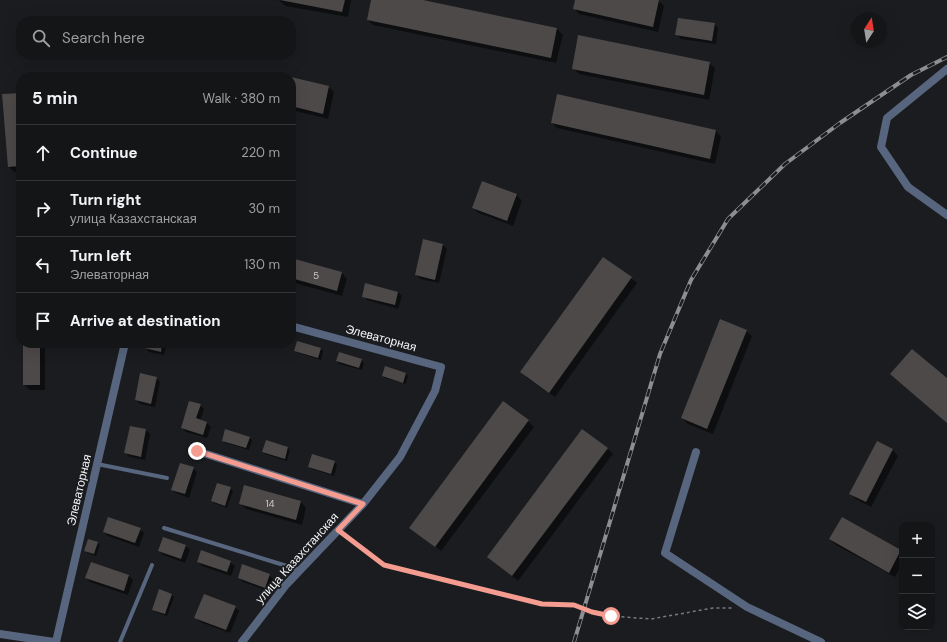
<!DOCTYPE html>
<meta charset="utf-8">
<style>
:root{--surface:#141517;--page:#1d1e20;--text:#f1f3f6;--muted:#9d9fa1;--line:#333436}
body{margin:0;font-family:"DM Sans",sans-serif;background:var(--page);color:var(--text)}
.controls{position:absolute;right:12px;bottom:12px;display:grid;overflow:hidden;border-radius:8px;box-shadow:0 4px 16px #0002}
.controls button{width:36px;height:36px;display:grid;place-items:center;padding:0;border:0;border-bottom:1px solid var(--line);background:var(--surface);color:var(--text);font:20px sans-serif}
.compass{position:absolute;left:851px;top:12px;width:36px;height:36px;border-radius:50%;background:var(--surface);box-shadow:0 4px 16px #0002;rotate:12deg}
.stop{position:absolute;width:12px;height:12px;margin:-9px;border:3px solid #f59c91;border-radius:50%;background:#fff}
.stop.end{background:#f59c91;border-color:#fff;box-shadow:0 1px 4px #0008}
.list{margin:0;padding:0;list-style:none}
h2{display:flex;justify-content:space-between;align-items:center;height:52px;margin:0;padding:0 16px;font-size:17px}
h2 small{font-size:13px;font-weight:400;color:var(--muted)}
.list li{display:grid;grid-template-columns:26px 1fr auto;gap:12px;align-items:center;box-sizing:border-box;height:56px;padding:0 16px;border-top:1px solid var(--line)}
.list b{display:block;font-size:15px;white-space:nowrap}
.list p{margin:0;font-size:13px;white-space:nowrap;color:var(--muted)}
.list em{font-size:13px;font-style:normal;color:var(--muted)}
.icon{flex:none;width:22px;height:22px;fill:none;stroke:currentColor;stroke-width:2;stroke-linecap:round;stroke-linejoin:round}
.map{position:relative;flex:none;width:947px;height:642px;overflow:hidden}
.search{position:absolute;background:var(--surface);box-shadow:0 4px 16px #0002;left:16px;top:16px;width:280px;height:44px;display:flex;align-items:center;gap:10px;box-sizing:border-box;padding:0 14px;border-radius:16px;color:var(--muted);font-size:15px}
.panel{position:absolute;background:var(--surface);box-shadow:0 4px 16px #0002;left:16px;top:72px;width:280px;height:276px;border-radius:16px}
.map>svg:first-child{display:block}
.shadow{fill:#0007}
.building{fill:#4d4948}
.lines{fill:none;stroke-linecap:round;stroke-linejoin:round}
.path{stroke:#797a7d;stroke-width:1.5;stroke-dasharray:3 3;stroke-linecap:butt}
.lane{stroke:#57667e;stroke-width:4}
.street{stroke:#57667e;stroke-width:8}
.rail-casing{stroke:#8c8e90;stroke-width:4}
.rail{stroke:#1a1c1f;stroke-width:2.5;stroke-dasharray:8;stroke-linecap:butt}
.route{stroke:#f59c91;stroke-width:5}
.labels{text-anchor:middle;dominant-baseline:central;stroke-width:3.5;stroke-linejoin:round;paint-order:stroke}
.number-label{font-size:10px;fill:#cacacb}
.street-label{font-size:12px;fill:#f4f5f7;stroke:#1a1c1f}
</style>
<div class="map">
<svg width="947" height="642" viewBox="0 0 947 642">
<rect width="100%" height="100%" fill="#1a1c1f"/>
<g class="shadow">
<path d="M279 0H351L348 17 285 6Z"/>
<path d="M372 0H418L557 29 563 35 556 63 373 25 368 20Z"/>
<path d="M576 0H658L664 6 658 32 579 14 574 8Z"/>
<path d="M714 24 718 28 716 44 681 39 677 35Z"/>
<path d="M709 63 715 68 709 100 579 74 573 68Z"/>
<path d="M291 78 329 87 334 92 328 119 291 110Z"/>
<path d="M21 94V172H14L9 167Z"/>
<path d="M558 96 716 131 721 137 715 164 557 128 552 123Z"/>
<path d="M483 182 517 195 522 201 513 226 479 213 473 208Z"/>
<path d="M424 241 443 245 447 249 439 283 420 279 416 275Z"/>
<path d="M291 259 342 273 347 279 342 296 291 282Z"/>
<path d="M631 278 637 283 555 397 527 378 522 372Z"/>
<path d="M398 292 402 296 398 309 367 300 363 296Z"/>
<path d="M746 331 752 336 713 434 688 424 682 418Z"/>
<path d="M24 343H45V390H30L24 385Z"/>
<path d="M146 343H167L164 355 149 352 145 348Z"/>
<path d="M262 343H276L275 347Z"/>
<path d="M321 349 323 351 321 360 298 353 295 351Z"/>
<path d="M361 360 364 363 362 370 339 364 337 361Z"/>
<path d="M406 374 408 376 406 384 385 378 383 376Z"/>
<path d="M156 378 160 382 155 407 140 404 136 400Z"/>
<path d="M200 405 204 409 200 421 207 423 211 427 207 438 186 432 182 428Z"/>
<path d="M528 421 534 427 441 551 410 527Z"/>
<path d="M130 427 146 430 150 434 145 460 130 457 125 453Z"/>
<path d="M249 438 252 440 249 450 226 443 223 441Z"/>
<path d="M266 441 288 448 290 450 287 461 265 454 263 452Z"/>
<path d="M877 442 893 450 898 456 871 507 856 499 851 494Z"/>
<path d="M607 448 613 454 518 581 488 557Z"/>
<path d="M334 462 337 465 334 476 312 469 309 467Z"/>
<path d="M193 468 197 472 189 498 176 493 172 489Z"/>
<path d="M245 486 301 502 306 508 302 525 246 509 240 504Z"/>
<path d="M230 488 233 491 227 508 214 503 212 501Z"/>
<path d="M842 518 902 552V564L895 577 836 545 830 539Z"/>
<path d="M140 529 144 533 139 547 108 536 104 532Z"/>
<path d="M164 538 186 546 190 550 185 563 163 555 159 551Z"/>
<path d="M97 543 100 545 96 556 88 553 85 551Z"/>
<path d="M198 562H230L235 566 231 576 202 566Z"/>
<path d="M269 575 273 579 269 591 243 582 239 578Z"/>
<path d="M129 576 133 580 128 595 90 582 86 578Z"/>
<path d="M171 594 174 597 167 616 156 612 153 610Z"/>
<path d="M235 607 239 611 230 633 200 622 196 618Z"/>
</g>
<g class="building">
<path d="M280 0H345L342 12Z"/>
<path d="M371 0H423L557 28 551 58 367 20Z"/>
<path d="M575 0H659L653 27 573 9Z"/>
<path d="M678 18 715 23 712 41 675 35Z"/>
<path d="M578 35 710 62 704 95 572 69Z"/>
<path d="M273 73 290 76V77H272Z"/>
<path d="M291 77 329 86 323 114 291 106Z"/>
<path d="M21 93V166L8 167 2 94Z"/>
<path d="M557 94 716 130 710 159 551 123Z"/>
<path d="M482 181 517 194 507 221 472 208Z"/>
<path d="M423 239 443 244 435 280 415 275Z"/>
<path d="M603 257 632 277 549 393 520 372Z"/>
<path d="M291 258 342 272 337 291 291 278Z"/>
<path d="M365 283 398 292 395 305 362 297Z"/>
<path d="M720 319 747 330 707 429 681 418Z"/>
<path d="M297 341 321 348 318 358 294 351Z"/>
<rect x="23" y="343" width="17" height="42"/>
<path d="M145 343H162L161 352 144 348Z"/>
<path d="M912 349 947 378V423L890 374Z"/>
<path d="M339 352 362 359 359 368 336 361Z"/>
<path d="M385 366 406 373 403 383 382 376Z"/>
<path d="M140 373 157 377 151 404 135 400Z"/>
<path d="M189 401 201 404 196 418 207 422 203 435 181 428Z"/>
<path d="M503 401 529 420 435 547 409 528Z"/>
<path d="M130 426 146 429 141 457 124 453Z"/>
<path d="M225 429 250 437 246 448 222 441Z"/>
<path d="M582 429 608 448 512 576 487 557Z"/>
<path d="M266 440 288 447 285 459 262 452Z"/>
<path d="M877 441 893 449 866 502 849 494Z"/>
<path d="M312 454 335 461 331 474 308 467Z"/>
<path d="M180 463 194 467 185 494 171 490Z"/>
<path d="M217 483 231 487 225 506 211 501Z"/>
<path d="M244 485 301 501 296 520 239 504Z"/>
<path d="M108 517 141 528 135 543 103 532Z"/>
<path d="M842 517 901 550 889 573 829 539Z"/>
<path d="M163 537 186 545 181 559 158 551Z"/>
<path d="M88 539 98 542 94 554 84 551Z"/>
<path d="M201 550 231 561 227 572 197 562Z"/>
<path d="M91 562 129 575 124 591 85 578Z"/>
<path d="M242 564 270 574 265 588 238 578Z"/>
<path d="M159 589 172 594 165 614 152 610Z"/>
<path d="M204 594 236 606 226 630 194 618Z"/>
</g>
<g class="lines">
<path class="path" d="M344 535 384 565 542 604 574 605 592 612 611 616 651 619 713 608H733"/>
<g class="lane">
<path d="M97 464 167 478"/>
<path d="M164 528 300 570"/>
<path d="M120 642 152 565"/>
</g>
<g class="street">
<path d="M947 69 887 118 881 147 908 187 947 215"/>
<path d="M197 451 363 504"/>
<path d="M696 452 665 553 747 607 821 642"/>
<path d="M0 634 54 642"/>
<path d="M56 642 125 343"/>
<path d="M242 642 285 586 363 504 400 457 435 391 441 367 291 326"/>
</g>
<defs>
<path id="rail" d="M574 642 660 354 691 280 728 219 785 164 840 123 911 75 947 57"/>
</defs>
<use href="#rail" class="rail-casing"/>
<use href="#rail" class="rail"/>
</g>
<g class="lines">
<path class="route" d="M197 451 363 504 338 530 384 565 542 604 574 605 592 612 611 616"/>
</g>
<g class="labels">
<g class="number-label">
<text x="316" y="275">5</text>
<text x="270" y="503">14</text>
</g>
<g class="street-label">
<text transform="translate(381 338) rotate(15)">Элеваторная</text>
<text transform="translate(79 490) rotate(-77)">Элеваторная</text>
<text transform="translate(297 558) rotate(-48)">улица Казахстанская</text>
</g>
</g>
</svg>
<div class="controls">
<button>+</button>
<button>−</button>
<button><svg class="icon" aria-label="layers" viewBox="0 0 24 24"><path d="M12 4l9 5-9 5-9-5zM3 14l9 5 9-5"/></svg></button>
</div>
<svg class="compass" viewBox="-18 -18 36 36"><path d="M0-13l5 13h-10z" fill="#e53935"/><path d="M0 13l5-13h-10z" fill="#9d9fa1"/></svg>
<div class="stop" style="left:611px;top:616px"></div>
<div class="stop end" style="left:197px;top:451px"></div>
<div class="search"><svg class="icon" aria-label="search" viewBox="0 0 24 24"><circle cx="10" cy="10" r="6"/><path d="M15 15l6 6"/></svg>Search here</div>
<section class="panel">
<h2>5 min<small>Walk · 380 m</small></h2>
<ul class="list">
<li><svg class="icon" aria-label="ahead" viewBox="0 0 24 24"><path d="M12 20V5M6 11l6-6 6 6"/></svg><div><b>Continue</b></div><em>220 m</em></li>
<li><svg class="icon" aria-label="right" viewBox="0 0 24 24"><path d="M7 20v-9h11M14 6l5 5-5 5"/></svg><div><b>Turn right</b><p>улица Казахстанская</p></div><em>30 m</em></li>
<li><svg class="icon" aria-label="left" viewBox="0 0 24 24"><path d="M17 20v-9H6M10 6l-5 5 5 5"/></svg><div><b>Turn left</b><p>Элеваторная</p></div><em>130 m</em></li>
<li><svg class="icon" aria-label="arrive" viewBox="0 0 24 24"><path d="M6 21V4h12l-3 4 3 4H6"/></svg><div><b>Arrive at destination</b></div></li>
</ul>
</section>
</div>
